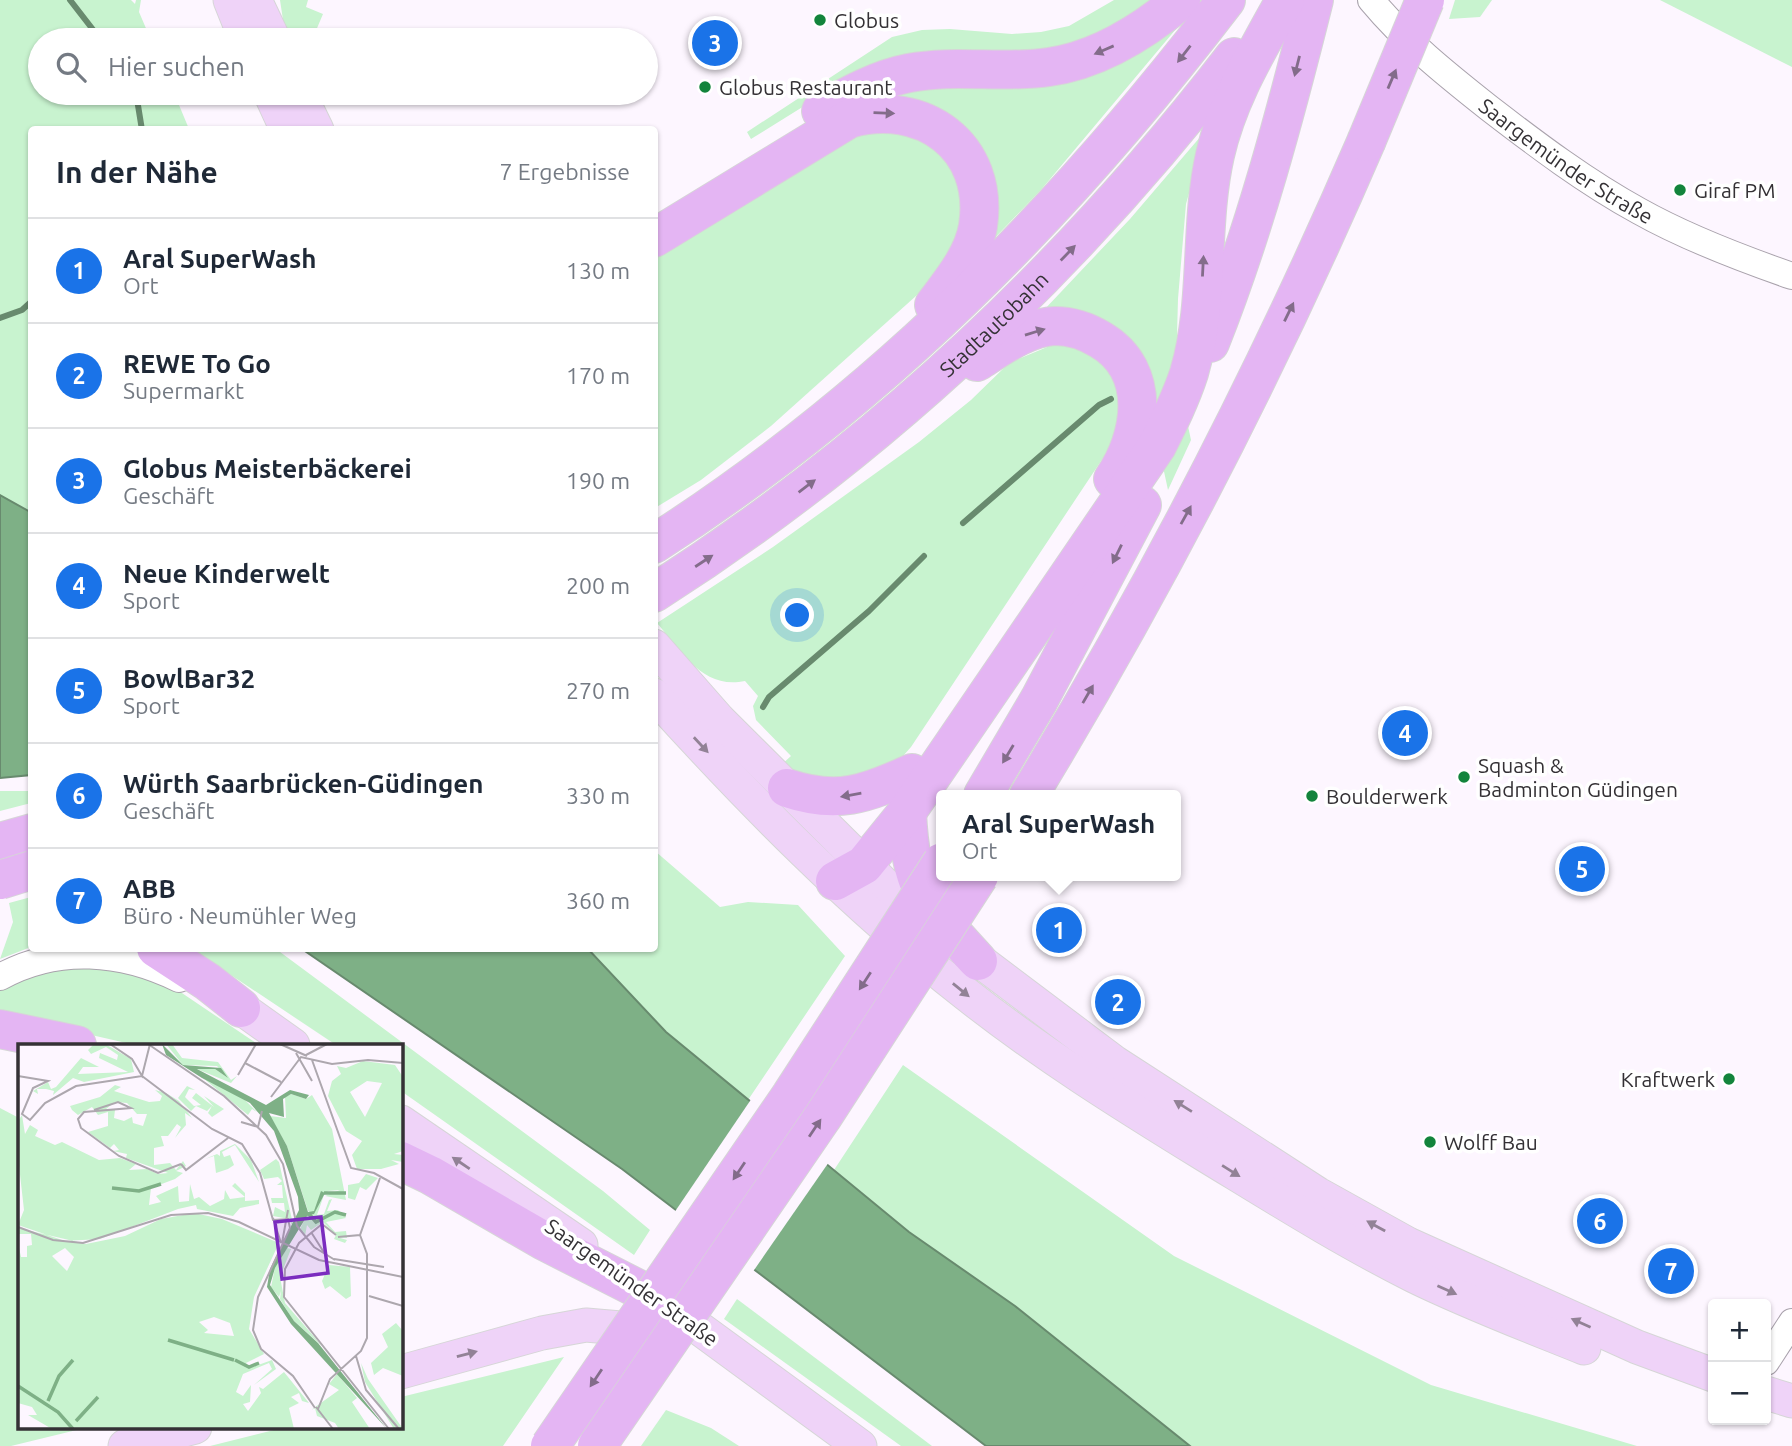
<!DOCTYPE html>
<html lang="de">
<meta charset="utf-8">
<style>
:root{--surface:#fff;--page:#f6f6f7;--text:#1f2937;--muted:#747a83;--line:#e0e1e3;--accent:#1a73e8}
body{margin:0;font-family:Ubuntu,sans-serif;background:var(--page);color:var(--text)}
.controls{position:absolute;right:21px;bottom:21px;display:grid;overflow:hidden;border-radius:7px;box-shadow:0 2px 5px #0004}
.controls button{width:63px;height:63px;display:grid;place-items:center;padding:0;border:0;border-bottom:2px solid var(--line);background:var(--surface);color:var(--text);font:35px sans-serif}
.you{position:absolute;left:798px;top:616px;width:24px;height:24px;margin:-18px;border:5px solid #fff;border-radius:50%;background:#1a73e8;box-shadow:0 0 0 10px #1a73e833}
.badge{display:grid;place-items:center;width:46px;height:46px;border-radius:50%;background:var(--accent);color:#fff;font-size:23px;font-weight:700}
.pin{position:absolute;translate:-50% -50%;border:4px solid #fff;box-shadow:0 2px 7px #0006}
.popup{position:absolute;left:936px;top:790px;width:245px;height:91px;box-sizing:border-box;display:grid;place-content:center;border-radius:7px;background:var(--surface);filter:drop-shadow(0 2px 5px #0005);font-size:23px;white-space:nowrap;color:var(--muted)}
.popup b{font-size:26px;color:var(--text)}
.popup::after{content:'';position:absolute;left:50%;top:100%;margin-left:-14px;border:14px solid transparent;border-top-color:var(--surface)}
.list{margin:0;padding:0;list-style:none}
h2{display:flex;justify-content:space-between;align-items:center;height:91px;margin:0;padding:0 28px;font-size:30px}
h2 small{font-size:23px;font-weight:400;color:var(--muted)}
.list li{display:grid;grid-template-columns:46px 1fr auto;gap:21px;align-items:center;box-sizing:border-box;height:105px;padding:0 28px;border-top:2px solid var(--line)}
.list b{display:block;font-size:26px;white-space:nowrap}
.list p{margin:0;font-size:23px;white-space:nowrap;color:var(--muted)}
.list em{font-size:23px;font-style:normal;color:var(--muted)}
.icon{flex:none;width:38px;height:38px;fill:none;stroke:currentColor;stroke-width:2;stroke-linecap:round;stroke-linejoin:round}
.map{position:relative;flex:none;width:1792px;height:1446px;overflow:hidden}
.search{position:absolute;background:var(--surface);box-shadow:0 2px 5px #0004;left:28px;top:28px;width:630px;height:77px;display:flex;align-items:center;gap:18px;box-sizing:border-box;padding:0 24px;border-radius:38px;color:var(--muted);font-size:26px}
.panel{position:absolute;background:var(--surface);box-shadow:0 2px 5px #0004;left:28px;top:126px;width:630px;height:826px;border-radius:7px}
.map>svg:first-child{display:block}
.green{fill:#c8f3cf}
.water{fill:#7eb086;stroke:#688a6e;stroke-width:2}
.pier{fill:#fdf6ff}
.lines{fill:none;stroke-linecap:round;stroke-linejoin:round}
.stream{stroke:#688a6e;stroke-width:6}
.minor-casing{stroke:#a9a2ac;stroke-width:28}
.major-casing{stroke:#d6d6d7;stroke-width:35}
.highway-casing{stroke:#d6d6d7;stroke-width:40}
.minor{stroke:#fff;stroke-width:26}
.major{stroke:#efd3f8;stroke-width:33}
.highway{stroke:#e4b5f3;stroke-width:38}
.highway-bridge-casing{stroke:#d6d6d7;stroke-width:40;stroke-linecap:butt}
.highway-bridge{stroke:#e4b5f3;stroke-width:38}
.oneway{fill:#836c8a}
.oneway2{fill:#928296}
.poi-dot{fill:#13843c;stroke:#fff;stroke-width:2.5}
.labels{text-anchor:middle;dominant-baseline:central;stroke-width:7;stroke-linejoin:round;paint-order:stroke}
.poi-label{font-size:21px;fill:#343135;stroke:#fff;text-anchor:start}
.street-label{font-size:21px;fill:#343135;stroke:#fff}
.inset-river{fill:none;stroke:#7eb086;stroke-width:3.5}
.inset-road{fill:none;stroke:#ada7ae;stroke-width:2}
.view{fill:#7b2cbf;fill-opacity:0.15;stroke:#7b2cbf;stroke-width:3.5}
.inset-edge{fill:none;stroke:#343135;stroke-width:3.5}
</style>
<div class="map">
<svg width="1792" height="1446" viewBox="0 0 1792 1446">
<rect width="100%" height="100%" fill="#fdf6ff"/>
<g class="green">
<path d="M0 0H131L135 4 136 0H141L139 12 151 40H40V93H174L189 129 32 130 31 513 0 495Z"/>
<path d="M280 0H308L306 7 323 14 312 40H286Z"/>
<path d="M1114 0H1158L1073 48 833 88 751 139 747 132 892 37 922 30 950 29 1012 34 1041 32 1069 26Z"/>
<path d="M1455 0H1492L1480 17 1449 19Z"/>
<path d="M1660 0H1792V67Z"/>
<path d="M1197 4 1040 191 985 248 989 189 893 100 895 88 947 82Z"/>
<path d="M860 129 925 134 964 185 958 243 926 287 771 426 701 480 655 508V250Z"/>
<path d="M1207 129 1186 204 1178 299 1176 371 1191 440 1168 490 1144 379 1043 311 1130 219Z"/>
<path d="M1052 345C1092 344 1128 376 1119 419 1117 432 1110 444 1105 455L911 747 895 765 848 788 780 766 791 756 756 720 753 706 758 696 745 681C703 690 682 652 657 623L773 547 919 442 971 400 1009 363Z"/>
<path d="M0 791H31V803L0 811Z"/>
<path d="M655 851 720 907 748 902 798 905 845 956 748 1100 666 1032 588 949 654 948Z"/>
<path d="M31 897V947L0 959 13 922 9 903Z"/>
<path d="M192 949H276L603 1191 650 1230 634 1255 401 1091V1045H336Z"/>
<path d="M75 964 125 971 173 987 259 1045H135L0 1014V985Z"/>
<path d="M903 1065 1174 1256 1431 1385 1637 1446H1188L909 1232 834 1170Z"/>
<path d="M0 1108 19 1118V1427H89L11 1446H0Z"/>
<path d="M737 1299 932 1446H901L724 1319Z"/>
<path d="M564 1357 503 1446H210L286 1427H401V1397Z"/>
<path d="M666 1410 711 1428 739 1446H641Z"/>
</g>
<g class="water">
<path d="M0 495 32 513 31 775 0 778Z"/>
<path d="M302 949H588L666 1032 909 1232 1015 1306 1190 1446H986L622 1169Z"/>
</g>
<path class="pier" d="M752 1098 829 1162 752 1273 674 1213Z"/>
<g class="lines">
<g class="stream">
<path d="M70 0 101 40"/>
<path d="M136 93 142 130"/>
<path d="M0 318 22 310 32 301"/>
<path d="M963 523 1099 405 1111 399"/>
<path d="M763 707 769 697 869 611 924 556"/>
</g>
<defs>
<g id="minor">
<path id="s1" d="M1371 0C1406 42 1446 74 1489 108 1537 145 1586 182 1639 211 1687 238 1740 258 1792 276"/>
<path d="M0 977C58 945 122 951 179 979"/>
<path d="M1766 1362 1792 1322"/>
</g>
<g id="major">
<path d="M230 0 246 40"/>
<path d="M255 0 274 40"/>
<path d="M270 93 287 130"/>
<path d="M299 93 317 130"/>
<path d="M654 646 719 720 882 882 919 915 1114 1062 1318 1194 1408 1244 1637 1347 1713 1375"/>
<path d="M654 695C751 802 852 905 966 994 1042 1054 1122 1104 1205 1155 1274 1197 1342 1240 1414 1276 1469 1303 1527 1325 1584 1348"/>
<path d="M241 1008 293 1045"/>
<path d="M401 1122 581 1245"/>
<path d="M666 1304 860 1446"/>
<path d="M401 1372 542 1333 586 1325 655 1331"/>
<path d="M1766 1393 1792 1401"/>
<path d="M125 1446 195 1427"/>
</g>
<g id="highway">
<path d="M821 111C849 95 878 79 909 73 955 64 1003 74 1049 67 1099 60 1143 32 1181 0"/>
<path d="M654 238 849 119C922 98 990 146 978 226 973 256 952 281 934 305"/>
<path d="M1210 343C1254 232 1285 116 1314 0"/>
<path d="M977 362C999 348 1027 327 1055 326 1071 326 1088 332 1101 340 1153 371 1142 437 1113 479"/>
<path d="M654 544C881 398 1063 213 1226 0"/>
<path id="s2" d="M654 593C879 449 1072 267 1234 57"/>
<path d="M787 788C837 805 866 794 912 773"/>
<path d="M983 795 1039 700 1142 505"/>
<path d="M1029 795C1156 586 1269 367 1366 142"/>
<path d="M907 812C911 892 926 904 978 961"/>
<path d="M0 842 32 833"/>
<path d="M835 881 864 865 907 812 1157 446C1169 422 1181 398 1189 373 1210 302 1199 226 1215 155 1228 98 1257 51 1285 0"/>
<path d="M156 948 208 982 241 1008"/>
<path d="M0 1029 77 1045"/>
<path d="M401 1161 430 1175 544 1241 662 1301"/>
</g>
</defs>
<use href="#minor" class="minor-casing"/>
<use href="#major" class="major-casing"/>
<use href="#highway" class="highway-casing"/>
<use href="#minor" class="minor"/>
<use href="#major" class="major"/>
<use href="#highway" class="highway"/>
<defs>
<g id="highway-bridge">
<path d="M1366 142 1425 0"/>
<path d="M0 880 32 870"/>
<path d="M550 1446 791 1095 942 862"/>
<path d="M597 1446 822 1118 979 876"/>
</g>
</defs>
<use href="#highway-bridge" class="highway-bridge-casing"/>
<use href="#highway-bridge" class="highway-bridge"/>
</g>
<defs><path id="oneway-solid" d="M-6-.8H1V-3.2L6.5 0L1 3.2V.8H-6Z" transform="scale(1.75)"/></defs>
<g class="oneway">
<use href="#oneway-solid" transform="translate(1104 50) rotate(157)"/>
<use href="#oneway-solid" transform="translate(1184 54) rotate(128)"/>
<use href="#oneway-solid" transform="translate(1297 66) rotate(104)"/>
<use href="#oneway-solid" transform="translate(1392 79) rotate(-67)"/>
<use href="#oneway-solid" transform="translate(884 113) rotate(2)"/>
<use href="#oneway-solid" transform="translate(1068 253) rotate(-46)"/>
<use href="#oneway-solid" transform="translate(1203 266) rotate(-87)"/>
<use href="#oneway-solid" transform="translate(1289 312) rotate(-64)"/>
<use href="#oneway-solid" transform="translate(1035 332) rotate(-17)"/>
<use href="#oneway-solid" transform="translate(807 486) rotate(-37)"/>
<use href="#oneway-solid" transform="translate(1186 515) rotate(-61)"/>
<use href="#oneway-solid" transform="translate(1117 554) rotate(116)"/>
<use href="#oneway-solid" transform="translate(704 561) rotate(-33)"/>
<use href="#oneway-solid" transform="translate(1088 694) rotate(-60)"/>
<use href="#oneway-solid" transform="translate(1008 754) rotate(121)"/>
<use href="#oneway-solid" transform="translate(851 795) rotate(170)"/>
<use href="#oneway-solid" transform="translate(865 981) rotate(123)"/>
<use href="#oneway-solid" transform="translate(815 1128) rotate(-56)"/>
<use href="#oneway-solid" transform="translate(739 1171) rotate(124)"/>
<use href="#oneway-solid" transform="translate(596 1378) rotate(124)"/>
</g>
<g class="oneway2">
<use href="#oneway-solid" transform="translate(701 745) rotate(47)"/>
<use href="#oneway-solid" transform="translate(961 990) rotate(39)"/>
<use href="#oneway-solid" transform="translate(1183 1106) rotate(-148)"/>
<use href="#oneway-solid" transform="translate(461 1163) rotate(-146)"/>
<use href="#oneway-solid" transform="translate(1231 1171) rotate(32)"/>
<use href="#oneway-solid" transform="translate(1376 1226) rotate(-151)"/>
<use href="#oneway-solid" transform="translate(1447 1290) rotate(24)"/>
<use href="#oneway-solid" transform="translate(1581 1323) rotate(-156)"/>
<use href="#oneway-solid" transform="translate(467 1354) rotate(-15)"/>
</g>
<g class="poi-dot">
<circle cx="820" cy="20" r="7"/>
<circle cx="705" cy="87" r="7"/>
<circle cx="1680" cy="190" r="7"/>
<circle cx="1464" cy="777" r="7"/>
<circle cx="1312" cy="796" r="7"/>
<circle cx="1729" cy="1079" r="7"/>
<circle cx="1430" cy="1142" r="7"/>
</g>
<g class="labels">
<g class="poi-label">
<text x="834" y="20">Globus</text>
<text x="719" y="87">Globus Restaurant</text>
<text x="1694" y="190">Giraf PM</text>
<text x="1478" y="765">Squash &amp;<tspan x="1478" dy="24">Badminton Güdingen</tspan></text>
<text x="1326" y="796">Boulderwerk</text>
<text x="1715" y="1079" text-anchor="end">Kraftwerk</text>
<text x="1444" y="1142">Wolff Bau</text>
</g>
<g class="street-label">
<text stroke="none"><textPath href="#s1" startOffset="254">Saargemünder Straße</textPath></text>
<text stroke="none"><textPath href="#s2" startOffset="434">Stadtautobahn</textPath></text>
<text transform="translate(632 1282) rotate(35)">Saargemünder Straße</text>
</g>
</g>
<g transform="translate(18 1044)">
<rect width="385" height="385" fill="#fdf6ff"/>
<path d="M76 0 89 1 113 15 116 28 66 38 55 34 35 51 36 47 28 45H19L20 50 15 47 30 38 33 45 38 43 63 14 81 23H65L60 30 110 28 81 14 82 9 99 16 100 11 88 3 73 10 70 6ZM148 0H154L164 14 200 18 213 36 219 32 213 39 179 25H197L210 34 199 22 165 21ZM345 17 377 21 385 33V107L376 110 385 111V118L373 116 381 120 363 125H339L334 111 344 97 328 87 310 52 314 37 323 30 319 22 328 24ZM349 37 364 39 347 73 332 48ZM185 34 223 52 239 68 234 65 230 71ZM97 41 103 43 96 47 131 58 142 57 144 52 137 46 148 49 161 57 174 74 167 69 168 81 161 89 157 94 163 83 159 80 150 92H143L146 102 136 104V121L152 119 158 126 165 117 168 122 158 127 165 129 157 135 133 144 131 161 143 158 138 152 160 142 161 158 171 157 172 140 176 155 181 153 192 162 206 155 207 146 212 155 227 153 214 142 217 139 227 149V157L241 156V160L222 164 215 172 179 165 178 161 160 165 82 195 47 197 0 181 6 166 0 113V77L4 71 7 90 12 81 20 86 17 92 37 101 44 98 81 116 102 114 118 120 111 126 129 125 140 130 150 129 108 114 109 110 95 107 101 106 96 100 92 104 70 88 90 82V68L80 71 74 63 60 71 54 66 52 62 82 53ZM97 58 109 59 119 70H129L125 82 115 79 114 73 106 77 96 74 97 66 88 65ZM169 42 177 46 171 45 167 53 176 62 183 61 174 54 178 49 196 63 186 52 206 65 194 73 190 69 194 62 189 67 178 62 173 67 160 54ZM273 50 288 55 294 51 314 85 328 156 307 152 322 146 310 147 306 151 299 171 306 170 311 156 314 155 309 167 320 166 328 174 308 178 317 188 328 187 329 194 319 193 329 196 327 199 316 195 318 191 305 178 293 186 289 181 287 192 282 185 289 171 296 170 290 167 269 102 252 72 268 74 267 53ZM217 100 233 116 241 138 217 101 204 108 206 113 212 111 216 121 210 125 198 129 196 112 187 115 199 110 202 112V107ZM258 115 261 118 275 180 266 198 274 181 271 175 255 172 257 163 267 168 266 159H254L253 154H265L264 141H259L264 137 260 133 246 135 242 126ZM348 130 360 134 348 146 342 143 337 156 330 154V141L341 139ZM176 169 204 175 261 199 236 253 231 285 246 310 228 319 232 324 254 316 258 325 236 341 254 325 251 319 225 330 218 348 225 352 233 341 232 358 225 360 230 367 243 349 241 343 245 345 266 328 291 359 284 357 281 349 273 353 281 359 271 364 276 385H34L10 371H19L14 363 0 359V199L3 213H9V202L14 201 13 190H0V184L68 200 107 192 143 175ZM47 204 56 213 49 227 34 212ZM196 273 212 279 216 292 186 289 190 286 181 278ZM269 204 273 205 262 233 267 259 305 303 275 276 262 255 263 247 261 253 253 243 257 224ZM311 221 332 223 333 252 328 255 312 242 307 245 304 237ZM378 279 385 287V332L365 324 356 331 353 319 370 303 364 290ZM343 319 350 335 385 385H376L371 377 347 338ZM319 330 339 354 334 358 352 385H321L317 379 299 372 297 364 293 366 321 346 311 340Z" fill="#c8f3cf" fill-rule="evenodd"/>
<path d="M144 0 165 21 203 24 210 34 197 25H179L248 61 272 46 291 51 288 55 273 50 265 55 266 73 251 69 269 102 290 168 296 167 303 147 307 149 296 170 289 172 257 224 252 241 276 277 300 299 369 385 273 280 249 243 252 225 281 166 280 153 256 87 232 59 184 34 148 11Z" fill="#7eb086"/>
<path class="inset-river" d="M94 144 121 147 143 140M306 149H328M291 170 298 178 317 168 328 171M150 296 216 316M217 316 231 323 241 319M0 342 40 368 55 385M30 357 41 332 55 316M58 377 80 353"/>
<path class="inset-road" d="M92 0 114 15 124 32 132 0M130 0 206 52 248 91 265 120 279 182 296 203 317 216M262 0 289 12M278 9 294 37M288 11 309 0M294 16 333 124 356 129 385 145M227 19 263 38M220 31 238 0M0 32 30 37 15 44 4 70 12 76 27 59 58 42 124 32 194 85 224 100 242 129 255 176 270 175 272 184M253 53 283 13 314 20 350 16 385 19M76 66 100 58 113 64 66 68 60 75 63 84 101 112 140 129 163 120M223 78 240 83 244 67M163 120 168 126 210 94M255 174 263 199M0 183 35 196 65 199 153 171 190 169 221 178 301 216 385 233M272 184 240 253 235 286 243 305 275 332 297 364M293 188 307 210M318 191 304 180 281 199 267 225 266 253 371 385M320 193 342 191 362 134M264 199 270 166M316 215 366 223M351 252 385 262M338 312 348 346 381 385M298 363 315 385M300 365 312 335 343 307 349 294V210L342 191"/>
<path class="view" d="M303 173 310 229 264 235 257 178Z"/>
<rect width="385" height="385" class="inset-edge"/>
</g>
</svg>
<div class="controls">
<button>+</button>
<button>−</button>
</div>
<div class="you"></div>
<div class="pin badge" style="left:1059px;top:930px">1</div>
<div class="popup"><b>Aral SuperWash</b>Ort</div>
<div class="pin badge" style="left:1118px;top:1002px">2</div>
<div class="pin badge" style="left:715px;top:43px">3</div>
<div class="pin badge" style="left:1405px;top:733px">4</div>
<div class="pin badge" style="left:1582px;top:869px">5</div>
<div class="pin badge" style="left:1600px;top:1221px">6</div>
<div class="pin badge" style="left:1671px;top:1271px">7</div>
<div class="search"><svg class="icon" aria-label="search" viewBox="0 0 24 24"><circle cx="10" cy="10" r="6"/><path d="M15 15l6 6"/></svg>Hier suchen</div>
<section class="panel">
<h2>In der Nähe<small>7 Ergebnisse</small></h2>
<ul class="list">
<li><span class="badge">1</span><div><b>Aral SuperWash</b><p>Ort</p></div><em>130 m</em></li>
<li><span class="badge">2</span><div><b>REWE To Go</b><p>Supermarkt</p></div><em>170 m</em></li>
<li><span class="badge">3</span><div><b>Globus Meisterbäckerei</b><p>Geschäft</p></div><em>190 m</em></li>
<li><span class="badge">4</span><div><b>Neue Kinderwelt</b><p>Sport</p></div><em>200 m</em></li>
<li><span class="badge">5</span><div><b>BowlBar32</b><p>Sport</p></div><em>270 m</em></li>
<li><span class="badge">6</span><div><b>Würth Saarbrücken-Güdingen</b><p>Geschäft</p></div><em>330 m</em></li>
<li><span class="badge">7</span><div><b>ABB</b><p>Büro · Neumühler Weg</p></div><em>360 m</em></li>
</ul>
</section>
</div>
